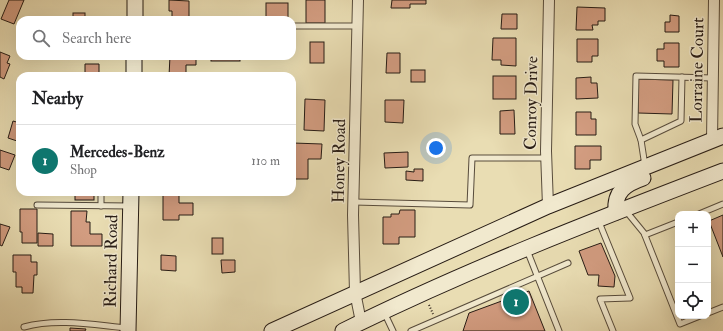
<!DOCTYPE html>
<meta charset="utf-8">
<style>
:root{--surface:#fff;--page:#f6f6f6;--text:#202124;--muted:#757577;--line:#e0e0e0;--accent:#0f766e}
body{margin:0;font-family:"IM FELL Double Pica",serif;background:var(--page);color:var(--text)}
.controls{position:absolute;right:12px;bottom:12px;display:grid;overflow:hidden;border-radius:8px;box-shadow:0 4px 16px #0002}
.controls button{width:36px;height:36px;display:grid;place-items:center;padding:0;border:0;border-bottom:1px solid var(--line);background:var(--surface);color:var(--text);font:20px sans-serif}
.you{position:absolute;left:436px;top:148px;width:14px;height:14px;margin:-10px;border:3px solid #fff;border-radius:50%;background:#1a73e8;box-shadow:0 0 0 6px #1a73e833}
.badge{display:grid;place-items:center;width:26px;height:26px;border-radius:50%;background:var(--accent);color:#fff;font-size:13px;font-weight:700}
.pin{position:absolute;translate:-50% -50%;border:2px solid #fff;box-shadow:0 1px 4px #0006}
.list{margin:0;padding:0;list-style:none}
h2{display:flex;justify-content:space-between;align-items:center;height:52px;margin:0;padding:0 16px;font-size:17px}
h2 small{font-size:13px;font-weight:400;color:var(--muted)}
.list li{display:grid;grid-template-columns:26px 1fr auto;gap:12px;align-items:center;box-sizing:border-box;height:72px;padding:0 16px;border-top:1px solid var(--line)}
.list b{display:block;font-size:15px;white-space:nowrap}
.list p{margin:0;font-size:13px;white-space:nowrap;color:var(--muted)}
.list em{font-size:13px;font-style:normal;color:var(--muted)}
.icon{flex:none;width:22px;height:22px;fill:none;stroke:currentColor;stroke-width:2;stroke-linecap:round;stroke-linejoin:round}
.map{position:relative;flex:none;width:723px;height:331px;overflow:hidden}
.search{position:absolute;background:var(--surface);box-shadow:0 4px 16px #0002;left:16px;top:16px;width:280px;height:44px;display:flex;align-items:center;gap:10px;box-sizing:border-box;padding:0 14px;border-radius:12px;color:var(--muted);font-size:15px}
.panel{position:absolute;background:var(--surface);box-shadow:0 4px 16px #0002;left:16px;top:72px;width:280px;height:124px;border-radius:12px}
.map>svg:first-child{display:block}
.building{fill:#d29c80;stroke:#271c15}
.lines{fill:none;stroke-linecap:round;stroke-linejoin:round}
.lane-casing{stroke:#584c3c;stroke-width:7}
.street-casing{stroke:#584c3c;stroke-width:12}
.secondary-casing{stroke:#271c15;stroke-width:17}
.path{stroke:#271c15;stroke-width:2;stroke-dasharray:1 2;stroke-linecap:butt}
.lane{stroke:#f1e9ce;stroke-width:5}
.street{stroke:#f1e9ce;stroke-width:10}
.secondary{stroke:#f1e9ce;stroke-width:15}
.labels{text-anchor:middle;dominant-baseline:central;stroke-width:3;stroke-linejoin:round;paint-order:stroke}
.street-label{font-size:17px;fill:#271c15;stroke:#f1e9ce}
</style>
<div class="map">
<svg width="723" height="331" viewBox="0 0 723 331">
<rect width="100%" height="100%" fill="#e9ddb3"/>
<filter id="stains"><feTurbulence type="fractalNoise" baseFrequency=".005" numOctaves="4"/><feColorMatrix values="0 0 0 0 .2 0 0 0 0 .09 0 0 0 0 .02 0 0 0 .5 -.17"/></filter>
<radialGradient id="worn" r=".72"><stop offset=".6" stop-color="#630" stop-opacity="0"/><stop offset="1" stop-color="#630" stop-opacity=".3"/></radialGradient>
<g class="building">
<path d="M9 0H24L14 24 1 19Z"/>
<path d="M169 0 189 1V20H172V11H169Z"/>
<rect x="306" y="0" width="19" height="23"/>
<path d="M392 0H426V4H410V8H391Z"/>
<rect x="266" y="3" width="22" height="17"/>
<path d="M577 7 605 8V21H598V25H592L593 30H576Z"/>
<rect x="73" y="13" width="12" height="7"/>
<path d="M502 14H517V29H501Z"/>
<path d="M670 15 679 16V32H665V22H670Z"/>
<path d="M493 38H516V66L501 65V60H492Z"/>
<path d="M577 39H598V56H592V62H577Z"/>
<rect x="310" y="42" width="14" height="21"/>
<path d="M664 43H679V67H664V61H657V49H664Z"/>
<path d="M0 52 10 56 7 63 10 64 4 79 0 77Z"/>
<path d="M387 53H400V73H386Z"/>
<path d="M170 56H191V57H196V65H186V76H169Z"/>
<rect x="211" y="56" width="29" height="5"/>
<path d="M85 64H99V76H79V74H85Z"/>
<rect x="411" y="70" width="14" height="12"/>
<rect x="493" y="76" width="23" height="23"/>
<path d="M591 77V83H597L598 98 576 99V78Z"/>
<path d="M638 79 673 80 672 114 638 113Z"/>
<path d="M305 99 325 100 324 131 304 130Z"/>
<path d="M385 100H404L403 123 385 122Z"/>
<path d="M514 110 515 134H500V111Z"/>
<path d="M576 112H591V119H596V135H576Z"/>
<path d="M13 121 20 123V142L8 138Z"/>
<path d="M293 143 322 144 321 159H308V179H292Z"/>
<path d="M575 146H601V160H590V169H575Z"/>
<path d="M0 150 15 155 9 170 0 167Z"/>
<path d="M408 152V167L385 168 384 153Z"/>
<path d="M414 169H423V181L406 180V171L414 172Z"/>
<rect x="75" y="192" width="19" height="8"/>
<path d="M163 192H179V203H193V215H179V220H163Z"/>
<path d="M20 209H37V243H22V232H20Z"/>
<path d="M400 210H415V237H399V244H383V217H391V214H399Z"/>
<path d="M71 211H87L86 222H90V234H102V246H71Z"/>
<path d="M723 215V257L709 221Z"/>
<path d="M0 224 10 227 2 246 0 245Z"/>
<path d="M38 233 53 234V246H38Z"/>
<rect x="212" y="238" width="11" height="16"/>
<path d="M601 243 615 276 614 287 598 286 599 275H588L579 251Z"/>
<path d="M13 255H31V262H37V275H34L33 293H22V287H16V272H13Z"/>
<path d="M161 255 176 256V271L161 270Z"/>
<path d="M221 260H235V272L222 273Z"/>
<path d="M529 291 545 331H463L469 313Z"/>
<path d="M70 328 86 329 85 331H70Z"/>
</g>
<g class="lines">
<defs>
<g id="lane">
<path d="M292 26H358"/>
<path d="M641 140 681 121 682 77"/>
<path d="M645 166 641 140 635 124 636 76 713 78"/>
<path d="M101 192V206"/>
<path d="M354 202 470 205 472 158H546"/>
<path d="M37 205 130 206"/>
<path d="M626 211 644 233 680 324 700 316"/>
<path d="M699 214 723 204"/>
<path d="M599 222 630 298 600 299 613 331"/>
<path d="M645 235 678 222"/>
<path d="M527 250 559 331"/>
<path d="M384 312 393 331"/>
<path d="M708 313 723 307"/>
<path d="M24 327C57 318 94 325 127 328"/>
<path d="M411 331 568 263"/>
</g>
<g id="street">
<path d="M358 0 353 215 355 292 361 322"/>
<path d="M712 140 714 0"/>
<path d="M548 206 546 151 549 0"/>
</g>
<g id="secondary">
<path d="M135 20V0"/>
<path d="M134 76V56"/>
<path d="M616 212C614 191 626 184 643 178"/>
<path d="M128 331 131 192"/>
<path d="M272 331 548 206 723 136"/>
<path d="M343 331C466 270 595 220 723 171"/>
</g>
</defs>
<use href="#lane" class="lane-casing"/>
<use href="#street" class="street-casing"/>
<use href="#secondary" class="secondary-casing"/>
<path class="path" d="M429 305 433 314"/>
<use href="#lane" class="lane"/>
<use href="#street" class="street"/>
<use href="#secondary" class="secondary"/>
</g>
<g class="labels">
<g class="street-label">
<text transform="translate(697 70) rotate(-89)">Lorraine Court</text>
<text transform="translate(531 103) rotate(-89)">Conroy Drive</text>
<text transform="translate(339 161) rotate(-89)">Honey Road</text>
<text transform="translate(111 261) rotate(-89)">Richard Road</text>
</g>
</g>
<rect width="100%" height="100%" filter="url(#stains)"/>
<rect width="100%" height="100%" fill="url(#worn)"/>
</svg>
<div class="controls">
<button>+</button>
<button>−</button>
<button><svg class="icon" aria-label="locate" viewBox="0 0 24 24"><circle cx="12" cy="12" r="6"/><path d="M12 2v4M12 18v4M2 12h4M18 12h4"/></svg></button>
</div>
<div class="you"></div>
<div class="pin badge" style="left:516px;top:302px">1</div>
<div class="search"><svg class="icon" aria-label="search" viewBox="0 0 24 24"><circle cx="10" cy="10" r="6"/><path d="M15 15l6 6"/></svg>Search here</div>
<section class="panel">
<h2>Nearby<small></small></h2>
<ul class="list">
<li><span class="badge">1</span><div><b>Mercedes-Benz</b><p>Shop</p></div><em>110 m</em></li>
</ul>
</section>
</div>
